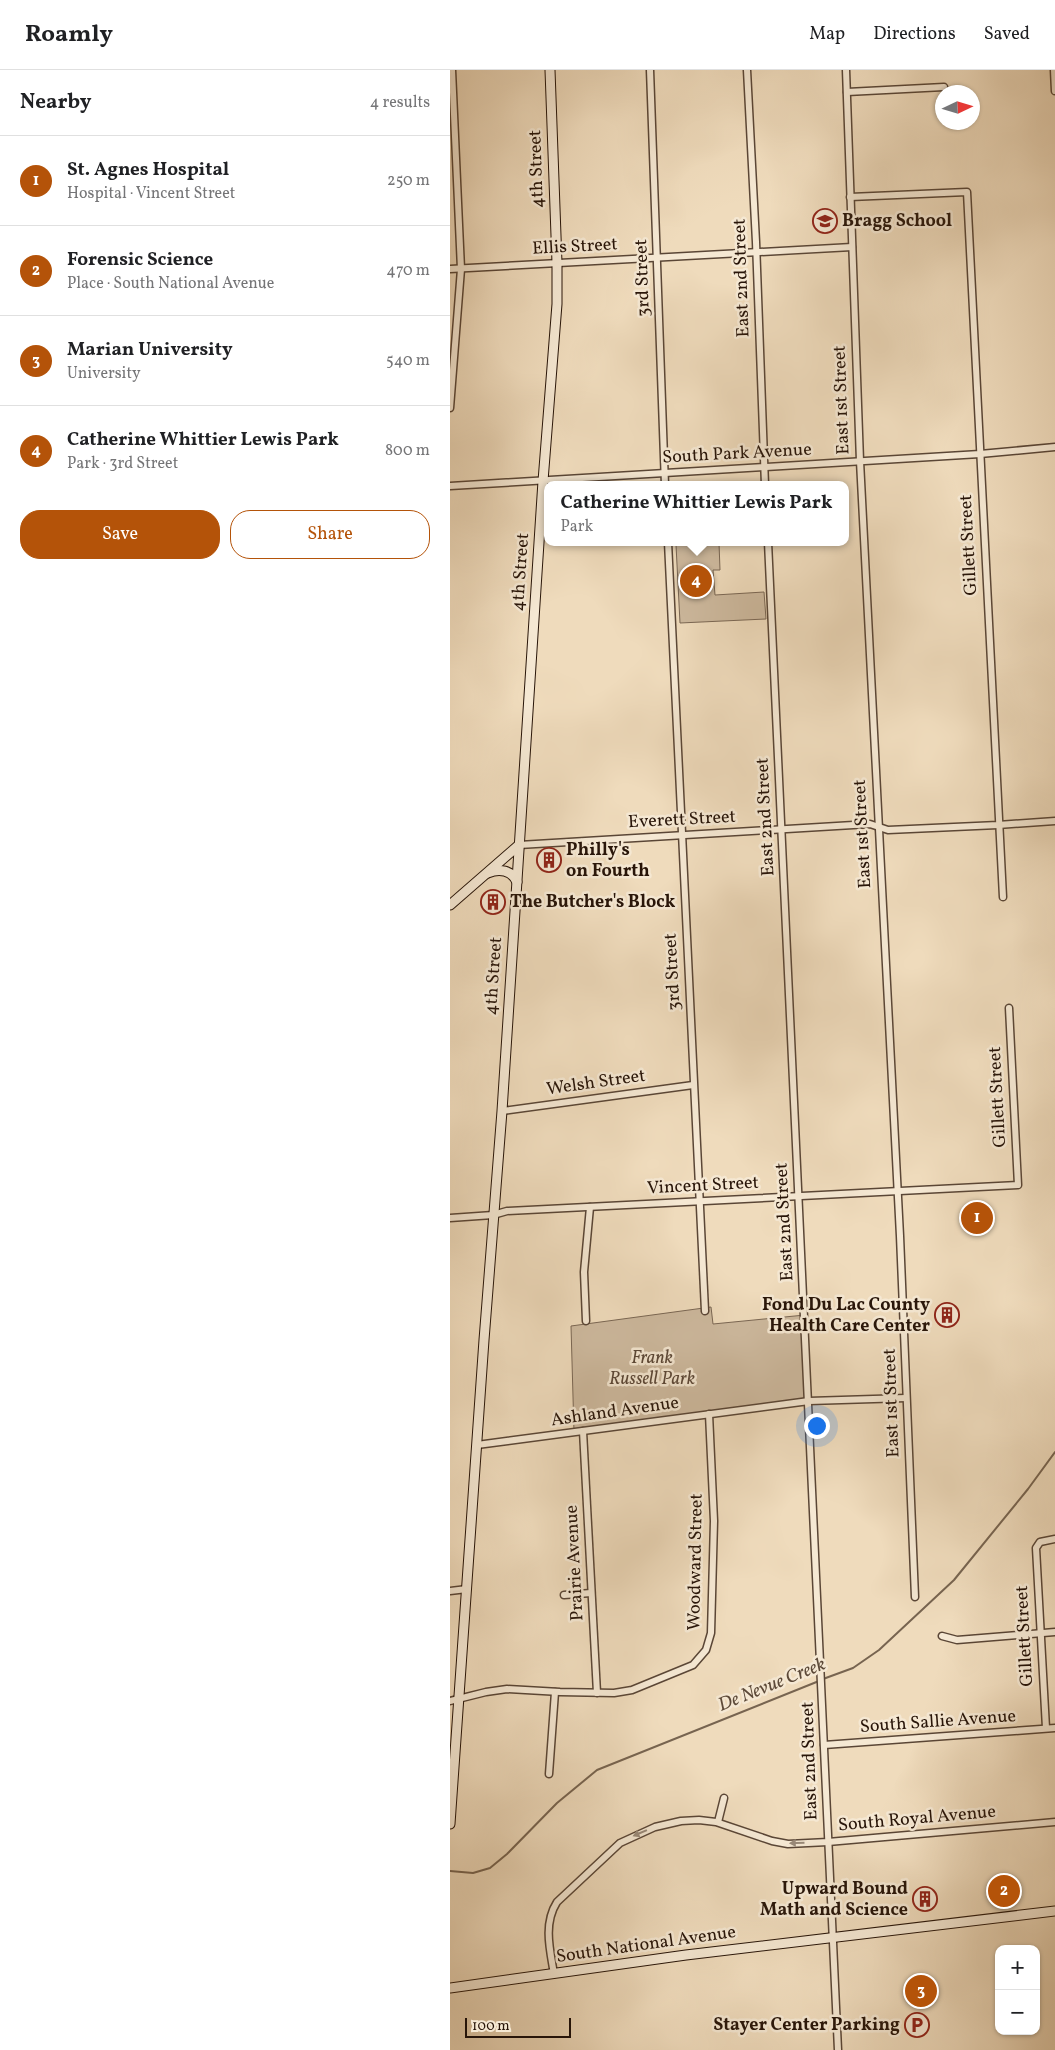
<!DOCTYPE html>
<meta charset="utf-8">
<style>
:root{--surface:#fff;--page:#f2f2f2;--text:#202124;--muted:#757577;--line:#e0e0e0;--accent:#b45309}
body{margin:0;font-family:Vollkorn,serif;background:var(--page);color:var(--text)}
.controls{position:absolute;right:15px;bottom:15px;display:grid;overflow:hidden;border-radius:10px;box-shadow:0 1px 4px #0004}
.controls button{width:45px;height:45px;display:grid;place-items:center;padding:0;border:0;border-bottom:1px solid var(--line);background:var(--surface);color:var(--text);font:25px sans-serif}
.compass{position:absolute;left:485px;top:15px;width:45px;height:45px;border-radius:50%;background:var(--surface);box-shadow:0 1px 4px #0004;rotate:86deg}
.scale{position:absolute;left:15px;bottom:12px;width:106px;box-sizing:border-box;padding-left:5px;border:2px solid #281509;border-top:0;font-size:14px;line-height:18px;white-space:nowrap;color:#281509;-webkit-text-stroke:4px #f5e8d3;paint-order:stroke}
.you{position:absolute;left:366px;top:1355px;width:18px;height:18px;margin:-12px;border:4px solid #fff;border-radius:50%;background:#1a73e8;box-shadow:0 0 0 8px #1a73e833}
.badge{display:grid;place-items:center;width:32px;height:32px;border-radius:50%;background:var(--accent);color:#fff;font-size:16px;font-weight:700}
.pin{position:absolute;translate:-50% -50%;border:2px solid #fff;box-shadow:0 1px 5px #0006}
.popup{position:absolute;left:94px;top:411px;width:305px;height:65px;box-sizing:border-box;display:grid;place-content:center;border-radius:10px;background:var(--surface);filter:drop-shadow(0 1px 4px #0005);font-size:16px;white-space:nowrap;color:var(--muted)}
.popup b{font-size:19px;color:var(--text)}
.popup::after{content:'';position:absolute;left:50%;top:100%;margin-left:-10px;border:10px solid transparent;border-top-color:var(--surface)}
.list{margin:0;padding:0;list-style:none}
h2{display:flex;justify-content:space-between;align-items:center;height:65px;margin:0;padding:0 20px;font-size:21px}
h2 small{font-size:16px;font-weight:400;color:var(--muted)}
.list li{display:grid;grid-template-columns:32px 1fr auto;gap:15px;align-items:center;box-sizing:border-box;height:90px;padding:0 20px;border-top:1px solid var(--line)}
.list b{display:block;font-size:19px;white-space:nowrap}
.list p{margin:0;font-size:16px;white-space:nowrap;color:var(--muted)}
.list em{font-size:16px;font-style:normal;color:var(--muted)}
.actions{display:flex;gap:10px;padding:15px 20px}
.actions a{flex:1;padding:11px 0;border:1px solid var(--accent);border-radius:20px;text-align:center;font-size:18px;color:var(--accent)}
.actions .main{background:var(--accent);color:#fff}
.map{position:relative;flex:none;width:605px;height:1980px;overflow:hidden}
header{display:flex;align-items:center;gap:30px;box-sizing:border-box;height:70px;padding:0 25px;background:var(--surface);border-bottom:1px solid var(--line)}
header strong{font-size:24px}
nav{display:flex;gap:28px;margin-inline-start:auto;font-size:18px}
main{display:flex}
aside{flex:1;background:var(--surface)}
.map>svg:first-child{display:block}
.green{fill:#cdb99e;stroke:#7a6754}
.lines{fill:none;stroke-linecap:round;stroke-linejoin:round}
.stream{stroke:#776450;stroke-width:2}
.street-casing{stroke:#5a4636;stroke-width:9}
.secondary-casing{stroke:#281509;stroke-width:11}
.street{stroke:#f5e8d3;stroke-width:6}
.secondary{stroke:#f5e8d3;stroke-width:9}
.oneway{fill:#998978}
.labels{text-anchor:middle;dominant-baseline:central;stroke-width:5;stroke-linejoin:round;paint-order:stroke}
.street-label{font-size:18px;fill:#281509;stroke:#f5e8d3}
.poi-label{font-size:18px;font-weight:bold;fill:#281509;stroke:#f5e8d3;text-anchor:start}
.park-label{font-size:18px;font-style:italic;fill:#5a4636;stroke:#f5e8d3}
.water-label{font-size:19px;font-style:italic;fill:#5c4938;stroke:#f5e8d3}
</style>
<header>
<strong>Roamly</strong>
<nav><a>Map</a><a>Directions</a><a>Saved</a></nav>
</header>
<main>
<aside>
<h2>Nearby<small>4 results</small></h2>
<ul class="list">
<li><span class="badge">1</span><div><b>St. Agnes Hospital</b><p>Hospital · Vincent Street</p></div><em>250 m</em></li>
<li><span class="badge">2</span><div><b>Forensic Science</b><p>Place · South National Avenue</p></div><em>470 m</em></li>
<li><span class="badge">3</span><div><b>Marian University</b><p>University</p></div><em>540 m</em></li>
<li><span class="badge">4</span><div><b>Catherine Whittier Lewis Park</b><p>Park · 3rd Street</p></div><em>800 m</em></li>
</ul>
<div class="actions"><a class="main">Save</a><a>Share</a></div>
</aside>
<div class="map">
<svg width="605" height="1980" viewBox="0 0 605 1980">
<rect width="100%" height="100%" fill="#efdbbc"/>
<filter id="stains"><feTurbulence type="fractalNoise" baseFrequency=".004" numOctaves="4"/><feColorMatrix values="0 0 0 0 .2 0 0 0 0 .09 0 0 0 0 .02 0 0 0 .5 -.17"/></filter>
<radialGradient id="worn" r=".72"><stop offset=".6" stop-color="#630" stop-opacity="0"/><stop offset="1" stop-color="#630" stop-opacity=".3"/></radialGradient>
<g class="green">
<path d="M269 473 270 500H263L265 525 314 522 316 549 230 553 226 475Z"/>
<path d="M261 1237 263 1254 355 1245 359 1331 124 1362 121 1256Z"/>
</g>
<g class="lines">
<g class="stream">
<path d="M373 1609 403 1598 429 1580 504 1510 578 1419 605 1382"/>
<path d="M0 1801 23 1803 40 1798 57 1784 107 1733 147 1700 369 1611"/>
</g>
<defs>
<g id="street">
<path d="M200 0 215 415"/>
<path d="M297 0 306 172 315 415"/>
<path d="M396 0 410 391 450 1166 465 1527"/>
<path d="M604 0 605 21"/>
<path d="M397 22 494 17"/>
<path d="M400 127 517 122 553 827"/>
<path d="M0 199 402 177"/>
<path d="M0 338 11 199 2 0"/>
<path d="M0 416 530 384 605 377"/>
<path d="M218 472 255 1241"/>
<path d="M318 472 388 1980"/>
<path d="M69 775 420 754 438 760 548 755 605 751"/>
<path d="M52 1041 243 1015"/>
<path d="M0 1148 43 1145 57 1141 568 1115 559 938"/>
<path d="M136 1251 134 1202 140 1137"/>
<path d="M133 1361 147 1623"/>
<path d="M27 1375 359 1331 456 1328"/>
<path d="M0 1521 17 1519"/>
<path d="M114 1525 141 1523"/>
<path d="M492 1566 507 1570 605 1562"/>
<path d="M0 1631 36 1622 57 1619 110 1622 164 1623 182 1620 243 1595 256 1580 261 1563 264 1451 259 1344"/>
<path d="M596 1658 586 1478 590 1472 605 1469"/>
<path d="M374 1675 605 1658"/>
<path d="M99 1704 105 1622"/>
<path d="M268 1752 274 1728"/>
<path d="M104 1904C100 1880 93 1854 107 1832L170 1773 205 1757 231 1751 249 1750 266 1752 322 1771 338 1774 378 1772 605 1752"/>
</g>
<g id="secondary">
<path d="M38 803C49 798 62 800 67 812"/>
<path d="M0 835 69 775"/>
<path d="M0 1754 34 1270 52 1041 93 411 107 234V193L100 0"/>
<path d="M0 1918 236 1885 605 1841"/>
</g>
</defs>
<use href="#street" class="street-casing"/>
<use href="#secondary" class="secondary-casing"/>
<use href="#street" class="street"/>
<use href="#secondary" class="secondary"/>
</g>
<defs><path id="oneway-solid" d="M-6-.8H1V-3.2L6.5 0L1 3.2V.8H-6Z" transform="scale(1.25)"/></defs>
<g class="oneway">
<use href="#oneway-solid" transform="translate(190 1763) rotate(157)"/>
<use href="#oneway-solid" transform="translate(347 1773) rotate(178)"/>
</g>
<defs>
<symbol id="school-ring" viewBox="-11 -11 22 22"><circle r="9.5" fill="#f5e8d3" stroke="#8f2418" stroke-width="1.5"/><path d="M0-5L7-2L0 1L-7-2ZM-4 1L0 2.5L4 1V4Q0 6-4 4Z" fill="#8f2418"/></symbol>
<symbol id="building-ring" viewBox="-11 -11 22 22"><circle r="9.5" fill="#f5e8d3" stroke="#8f2418" stroke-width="1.5"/><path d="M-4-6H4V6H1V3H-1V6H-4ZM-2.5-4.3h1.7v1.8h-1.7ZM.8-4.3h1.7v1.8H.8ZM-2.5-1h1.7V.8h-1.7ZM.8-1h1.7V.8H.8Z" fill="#8f2418"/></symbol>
<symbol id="parking-ring" viewBox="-11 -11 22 22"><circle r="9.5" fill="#f5e8d3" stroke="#8f2418" stroke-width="1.5"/><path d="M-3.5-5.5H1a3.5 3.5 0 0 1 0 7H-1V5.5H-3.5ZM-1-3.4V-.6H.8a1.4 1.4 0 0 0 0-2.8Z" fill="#8f2418"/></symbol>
</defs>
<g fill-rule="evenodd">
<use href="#school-ring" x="361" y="137" width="28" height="28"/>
<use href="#building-ring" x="85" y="776" width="28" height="28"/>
<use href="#building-ring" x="29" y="818" width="28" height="28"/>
<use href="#building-ring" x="483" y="1231" width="28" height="28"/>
<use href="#building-ring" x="461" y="1815" width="28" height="28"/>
<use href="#parking-ring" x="453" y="1941" width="28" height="28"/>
</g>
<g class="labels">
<g class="street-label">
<text transform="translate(87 99) rotate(-92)">4th Street</text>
<text transform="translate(125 177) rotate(-3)">Ellis Street</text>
<text transform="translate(193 208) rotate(-92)">3rd Street</text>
<text transform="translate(292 208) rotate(-92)">East 2nd Street</text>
<text transform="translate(392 330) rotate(-92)">East 1st Street</text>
<text transform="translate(287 384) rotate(-3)">South Park Avenue</text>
<text transform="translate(519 475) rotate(-93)">Gillett Street</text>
<text transform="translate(71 502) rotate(-86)">4th Street</text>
<text transform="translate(316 747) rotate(-93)">East 2nd Street</text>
<text transform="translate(232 750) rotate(-3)">Everett Street</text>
<text transform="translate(413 764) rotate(-93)">East 1st Street</text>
<text transform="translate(223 902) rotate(-93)">3rd Street</text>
<text transform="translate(44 906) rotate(-86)">4th Street</text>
<text transform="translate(146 1013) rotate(-8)">Welsh Street</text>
<text transform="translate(548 1027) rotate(-93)">Gillett Street</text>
<text transform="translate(253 1116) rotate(-3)">Vincent Street</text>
<text transform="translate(335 1152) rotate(-93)">East 2nd Street</text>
<text transform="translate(442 1333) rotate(-92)">East 1st Street</text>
<text transform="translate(165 1342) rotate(-8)">Ashland Avenue</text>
<text transform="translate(246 1492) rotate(-89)">Woodward Street</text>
<text transform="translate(125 1493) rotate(-93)">Prairie Avenue</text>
<text transform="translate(575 1566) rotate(-93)">Gillett Street</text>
<text transform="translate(488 1652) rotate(-4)">South Sallie Avenue</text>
<text transform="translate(360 1691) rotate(-92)">East 2nd Street</text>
<text transform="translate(467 1749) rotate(-5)">South Royal Avenue</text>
<text transform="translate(196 1875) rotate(-8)">South National Avenue</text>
</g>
<g class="poi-label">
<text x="392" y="151">Bragg School</text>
<text x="116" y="780">Philly's<tspan x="116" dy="21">on Fourth</tspan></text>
<text x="60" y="832">The Butcher's Block</text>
<text x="480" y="1235" text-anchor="end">Fond Du Lac County<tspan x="480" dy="21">Health Care Center</tspan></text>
<text x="458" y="1819" text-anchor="end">Upward Bound<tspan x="458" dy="21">Math and Science</tspan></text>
<text x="450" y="1955" text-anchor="end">Stayer Center Parking</text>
</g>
<g class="park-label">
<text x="202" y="1288">Frank<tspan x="202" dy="21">Russell Park</tspan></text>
</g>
<g class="water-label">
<text transform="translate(322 1615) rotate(-22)">De Nevue Creek</text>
</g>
</g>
<rect width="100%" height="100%" filter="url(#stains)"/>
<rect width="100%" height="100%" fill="url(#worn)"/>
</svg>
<div class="controls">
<button>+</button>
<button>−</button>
</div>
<svg class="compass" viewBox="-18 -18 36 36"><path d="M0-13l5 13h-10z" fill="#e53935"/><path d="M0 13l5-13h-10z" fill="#757577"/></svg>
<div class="scale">100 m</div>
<div class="you"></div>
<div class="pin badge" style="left:527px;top:1148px">1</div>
<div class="pin badge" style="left:554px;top:1821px">2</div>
<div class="pin badge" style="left:471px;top:1921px">3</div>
<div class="pin badge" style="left:246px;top:511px">4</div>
<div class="popup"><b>Catherine Whittier Lewis Park</b>Park</div>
</div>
</main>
